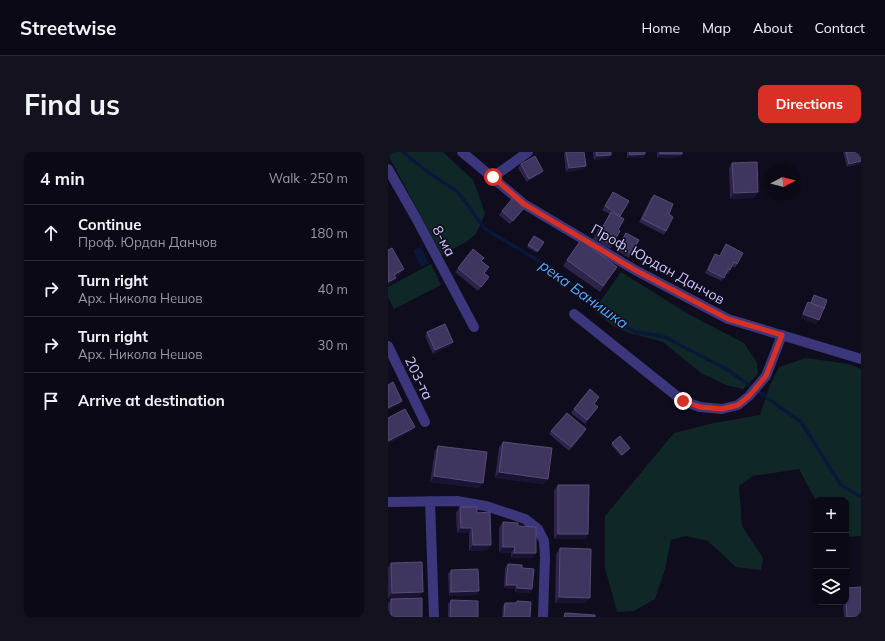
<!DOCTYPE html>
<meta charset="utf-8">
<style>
:root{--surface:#0b0916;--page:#14121f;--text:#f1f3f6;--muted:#9a9aa1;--line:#2b2a35;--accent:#d93025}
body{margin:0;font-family:Mulish,sans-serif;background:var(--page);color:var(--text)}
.controls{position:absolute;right:12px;bottom:12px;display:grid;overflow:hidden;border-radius:8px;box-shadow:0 1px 3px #0004}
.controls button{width:36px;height:36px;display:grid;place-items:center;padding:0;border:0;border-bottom:1px solid var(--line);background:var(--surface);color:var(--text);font:20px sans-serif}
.compass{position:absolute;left:377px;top:12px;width:36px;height:36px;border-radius:50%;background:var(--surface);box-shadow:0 1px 3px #0004;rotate:83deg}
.stop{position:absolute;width:12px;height:12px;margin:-9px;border:3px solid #d93025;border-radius:50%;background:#fff}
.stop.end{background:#d93025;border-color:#fff;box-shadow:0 1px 4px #0008}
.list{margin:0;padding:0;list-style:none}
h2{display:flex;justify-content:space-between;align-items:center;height:52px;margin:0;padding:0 16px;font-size:17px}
h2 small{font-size:13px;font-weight:400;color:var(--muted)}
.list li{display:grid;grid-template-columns:26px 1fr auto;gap:12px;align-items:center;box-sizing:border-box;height:56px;padding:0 16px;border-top:1px solid var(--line)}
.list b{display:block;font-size:15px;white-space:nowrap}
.list p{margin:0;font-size:13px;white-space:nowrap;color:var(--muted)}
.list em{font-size:13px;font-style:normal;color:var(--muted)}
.icon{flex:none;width:22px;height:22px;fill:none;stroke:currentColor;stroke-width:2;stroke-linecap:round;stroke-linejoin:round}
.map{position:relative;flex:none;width:473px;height:465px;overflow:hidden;border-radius:8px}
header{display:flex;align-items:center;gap:24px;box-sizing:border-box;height:56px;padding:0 20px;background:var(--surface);border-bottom:1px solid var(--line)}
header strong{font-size:19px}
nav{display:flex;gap:22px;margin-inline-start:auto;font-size:14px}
.intro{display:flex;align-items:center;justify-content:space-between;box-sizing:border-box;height:96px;padding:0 24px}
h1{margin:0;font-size:28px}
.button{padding:10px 18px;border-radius:8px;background:var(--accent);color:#fff;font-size:14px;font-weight:700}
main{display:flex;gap:24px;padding:0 24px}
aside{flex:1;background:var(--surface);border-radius:8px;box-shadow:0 1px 3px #0004}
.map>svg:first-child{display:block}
.green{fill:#0f2727}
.water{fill:#091839}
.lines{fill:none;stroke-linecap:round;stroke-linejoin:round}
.stream{stroke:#091839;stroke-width:3.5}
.minor{stroke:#3c367c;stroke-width:10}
.wall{fill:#2d244c}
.shaded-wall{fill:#1a1331}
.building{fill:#3f365f;stroke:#564d78}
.route{stroke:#d93025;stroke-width:5}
.labels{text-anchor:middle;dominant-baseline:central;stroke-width:3;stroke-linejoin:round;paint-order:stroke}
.street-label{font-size:14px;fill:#d0c8ff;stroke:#0f0c1d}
.water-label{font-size:15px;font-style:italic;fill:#56aafe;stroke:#0f0c1d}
</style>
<header>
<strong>Streetwise</strong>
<nav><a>Home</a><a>Map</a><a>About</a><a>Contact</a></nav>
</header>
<div class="intro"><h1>Find us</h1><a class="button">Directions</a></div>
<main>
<aside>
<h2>4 min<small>Walk · 250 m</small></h2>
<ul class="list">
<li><svg class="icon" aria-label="ahead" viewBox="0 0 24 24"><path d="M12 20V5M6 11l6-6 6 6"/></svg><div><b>Continue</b><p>Проф. Юрдан Данчов</p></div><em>180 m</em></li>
<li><svg class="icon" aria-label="right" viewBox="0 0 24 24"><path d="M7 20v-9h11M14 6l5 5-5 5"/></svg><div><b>Turn right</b><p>Арх. Никола Нешов</p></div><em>40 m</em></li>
<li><svg class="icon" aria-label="right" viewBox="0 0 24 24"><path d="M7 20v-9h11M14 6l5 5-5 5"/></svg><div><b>Turn right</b><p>Арх. Никола Нешов</p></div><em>30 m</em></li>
<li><svg class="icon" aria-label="arrive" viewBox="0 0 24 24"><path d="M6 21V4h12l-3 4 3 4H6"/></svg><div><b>Arrive at destination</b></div></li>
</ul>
</aside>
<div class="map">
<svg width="473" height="465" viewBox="0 0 473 465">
<rect width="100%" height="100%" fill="#0f0c1d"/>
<g class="green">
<path d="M0 0H55L85 28 90 41 97 62 88 82 78 90 54 103 0 3Z"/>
<path d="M43 112 53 133 6 157 0 145V135Z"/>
<path d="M233 120 302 163 356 191 369 211 370 222 355 237 338 233 313 221 275 190 241 181 225 174 206 158Z"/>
<path d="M418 206 461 212 473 217V384L458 385V348H428V349L411 317 365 324 351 334 354 374 375 406 373 418 348 415 320 389 298 384 283 388 277 417 267 447 246 459 229 460 217 416V364L286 281 326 271 372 263 382 233 391 215Z"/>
</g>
<path class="water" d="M33 95 41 111 33 115 25 98Z"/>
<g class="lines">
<path class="stream" d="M15 0 41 21 70 40 97 77 163 116 208 151 226 168 248 180 277 185 340 218 413 270 453 333 473 345"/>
<g class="minor">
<path d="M74 0 136 52 247 118 340 167 473 207"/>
<path d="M0 17 28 66 86 175"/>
<path d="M105 25 140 0"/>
<path d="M186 162 295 249 312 255 334 257 350 253 361 244 378 224 394 183"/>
<path d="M0 194 37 270"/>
<path d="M42 349 46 465"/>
<path d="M0 350 69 349 98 354 137 367 150 377 156 389 157 405 155 465"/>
</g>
</g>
<g class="wall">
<path d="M177 0H196L198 14 195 17 178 20 176 2Z"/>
<path d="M205 0H223V3L221 6 206 8Z"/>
<path d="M239 0H257L255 6H239Z"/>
<path d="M269 0H294L292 5 269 6Z"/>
<path d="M455 0H473V12L459 15Z"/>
<path d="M344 11 366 46 342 47 341 16Z"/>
<path d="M133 12 153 22 139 30 130 16Z"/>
<path d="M225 40 241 49 232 65 230 78 224 93 222 97 205 87 211 77 213 78 222 62 214 58Z"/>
<path d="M266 43 281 62 278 79 276 83 251 70 263 46Z"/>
<path d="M136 56 122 72 111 63 114 59Z"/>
<path d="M238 81 243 102 241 106 228 98Z"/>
<path d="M146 84 156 90 149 101 139 95Z"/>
<path d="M193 88 229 115 212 140 175 114Z"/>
<path d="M338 92 349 112 347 116 344 114 340 122 338 121 333 129 317 121 325 105 327 102 331 104Z"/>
<path d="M93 109 96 121 101 125 90 139 67 120 70 116Z"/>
<path d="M426 143 431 168 428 172 413 166 418 154 420 150 422 151Z"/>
<path d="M39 180 65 190 62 194 45 202 37 184Z"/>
<path d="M206 252 208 258 197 272 183 261 186 257Z"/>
<path d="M163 279 196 281 181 299 161 282Z"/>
<path d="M115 290 156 332 107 326 111 295Z"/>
<path d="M224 291 242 296 233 304 223 293Z"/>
<path d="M50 294 91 336 42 330 47 299Z"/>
<path d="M170 333 200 382 197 387H166V338Z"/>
<path d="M72 355 89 361 99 398 81 399V381H69L68 361Z"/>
<path d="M115 370 130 374 148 401 144 406H123V401L111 400V376Z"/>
<path d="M172 396 198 451H167L168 402Z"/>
<path d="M3 411 31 445 0 446V416Z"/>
<path d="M120 412 134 416 142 441 127 440V437L116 436 117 416Z"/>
<path d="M63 418 91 439 88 443 61 444 60 422Z"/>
<path d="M3 447 34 465H0V451Z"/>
<path d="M63 448 90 465H60V452Z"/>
<path d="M129 449 142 465H114L115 454 117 451H127Z"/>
<path d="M455 450H458L473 465H456Z"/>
</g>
<g class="shaded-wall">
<path d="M257 2 255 6H239L242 3Z"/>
<path d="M272 2H294L292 5 269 6Z"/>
<path d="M223 3 221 6 206 8 209 4Z"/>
<path d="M473 9V12L459 15 461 12Z"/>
<path d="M198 14 195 17 178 20 181 16Z"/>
<path d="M155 19 153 22 139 30 141 27Z"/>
<path d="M370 40 366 46 342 47 346 41Z"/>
<path d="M16 117 12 123 2 128 6 123Z"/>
<path d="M8 126 4 131 0 133V130Z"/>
<path d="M415 162 431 168 428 172 413 166Z"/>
<path d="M65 190 62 194 45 202 47 198Z"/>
<path d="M14 249 11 253 0 258V256Z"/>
<path d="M27 275 24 279 0 292V289Z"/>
<path d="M111 320 160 327 156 332 107 326Z"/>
<path d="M46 324 95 331 91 336 42 330Z"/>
<path d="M73 376H84L81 381H69Z"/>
<path d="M170 382H200L197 387H166Z"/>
<path d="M85 393H103L99 398 81 399Z"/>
<path d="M115 395H127L123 401 111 400Z"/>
<path d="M126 401H148L144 406H123Z"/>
<path d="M118 433H129L127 437 116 436Z"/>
<path d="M129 436 144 437 142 441 127 440Z"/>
<path d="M91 439 88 443 61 444 63 440Z"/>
<path d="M35 440 31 445 0 446 4 441Z"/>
<path d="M171 445 202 446 198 451H167Z"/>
</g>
<g class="building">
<path d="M178 0H196L198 14 181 16Z"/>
<path d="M208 0H223V3L209 4Z"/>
<path d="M241 0H257V2L242 3Z"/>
<rect x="272" y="0" width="22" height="2"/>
<path d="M458 0H473V9L461 12Z"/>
<path d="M147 4 155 19 141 27 133 12Z"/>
<path d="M369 10 370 40 346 41 344 11Z"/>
<path d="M225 40 241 49 232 64 217 54Z"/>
<path d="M266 43 285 52 281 62 285 65 278 79 254 67Z"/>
<path d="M125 46 136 56 125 69 114 59Z"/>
<path d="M223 60 236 67 230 78 232 79 224 93 208 84 211 77 213 78Z"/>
<path d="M238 81 251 88 243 102 230 95Z"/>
<path d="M146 84 156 90 150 99 140 93Z"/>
<path d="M193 88 229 115 215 134 179 108Z"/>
<path d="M338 92 355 101 349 112 346 110 342 118 340 117 336 126 320 118 327 102 332 104Z"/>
<path d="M4 96 16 117 6 123 8 126 0 130V98Z"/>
<path d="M85 97 96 106 93 109 101 115 96 121 101 125 93 135 70 116Z"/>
<path d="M426 143 439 148 436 157 423 151Z"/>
<path d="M420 150 436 156 431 168 415 162Z"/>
<path d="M57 172 65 190 47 198 39 180Z"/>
<path d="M5 230 14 249 0 256V233Z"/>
<path d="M202 237 211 245 206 252 210 255 199 268 186 257Z"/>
<path d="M17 257 27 275 0 289V266Z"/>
<path d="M179 261 198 277 183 295 163 279Z"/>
<path d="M232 284 242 296 234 303 224 291Z"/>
<path d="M115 290 164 296 160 327 111 320Z"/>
<path d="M50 294 99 300 95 331 46 324Z"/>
<path d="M170 333H201L200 382H170Z"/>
<path d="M72 355H89V361L102 360 103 393H85L84 376H73Z"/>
<path d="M115 370 130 371V374L148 375V401H126L127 395H115Z"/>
<path d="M172 396 203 397 202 446 171 445Z"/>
<path d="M34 410 35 440 4 441 3 411Z"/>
<path d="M120 412 134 413V416L146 417 144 437 129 436V433H118Z"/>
<path d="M90 417 91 439 63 440V418Z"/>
<path d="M473 435V465H459L458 450V436Z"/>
<path d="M34 446V465H3V447Z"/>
<path d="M63 448 90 449V465H62Z"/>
<path d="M129 449 143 450 142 465H116L117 451H129Z"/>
<path d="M177 461 207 463V465H176Z"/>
</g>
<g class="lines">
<path class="route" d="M105 25 136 52 247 118 340 167 394 183 378 224 361 244 350 253 334 257 312 255 295 249"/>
</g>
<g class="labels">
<g class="street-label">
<text transform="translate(56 89) rotate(62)">8-ма</text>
<text transform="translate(270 112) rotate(29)">Проф. Юрдан Данчов</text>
<text transform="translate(31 226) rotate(64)">203-та</text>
</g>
<g class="water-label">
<text transform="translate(196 142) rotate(36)">река Банишка</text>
</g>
</g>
</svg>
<div class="controls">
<button>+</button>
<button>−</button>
<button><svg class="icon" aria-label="layers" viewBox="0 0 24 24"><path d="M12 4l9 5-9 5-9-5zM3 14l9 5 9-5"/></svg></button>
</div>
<svg class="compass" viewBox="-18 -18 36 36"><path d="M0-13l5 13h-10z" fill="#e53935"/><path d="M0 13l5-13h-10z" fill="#9a9aa1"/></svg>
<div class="stop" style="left:105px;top:25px"></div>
<div class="stop end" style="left:295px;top:249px"></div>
</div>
</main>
